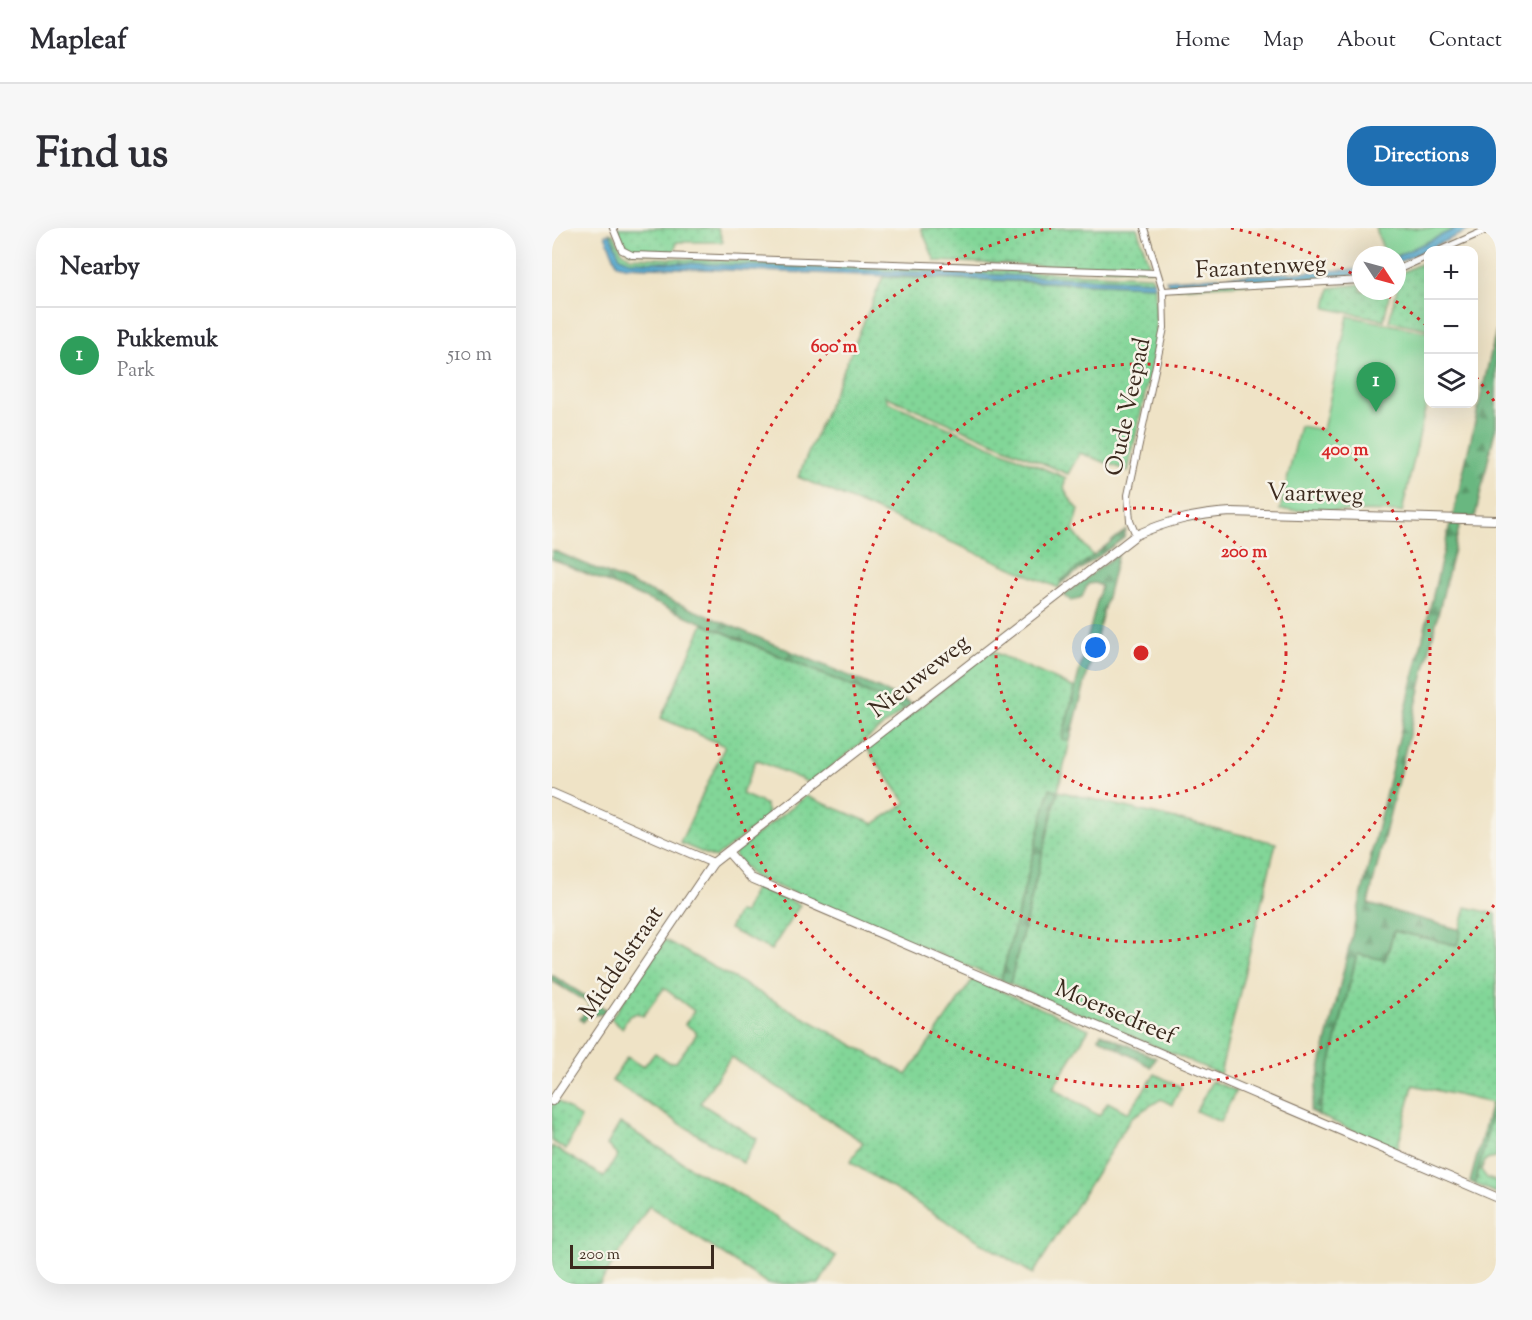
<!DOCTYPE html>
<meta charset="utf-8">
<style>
:root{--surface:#fff;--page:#f7f7f7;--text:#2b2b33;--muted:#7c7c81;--line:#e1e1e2;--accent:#1f6fb2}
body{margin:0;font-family:"Sorts Mill Goudy",serif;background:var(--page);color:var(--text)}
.controls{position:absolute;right:18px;top:18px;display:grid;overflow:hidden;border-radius:12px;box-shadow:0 6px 24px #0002}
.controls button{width:54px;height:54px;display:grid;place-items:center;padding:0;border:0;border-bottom:2px solid var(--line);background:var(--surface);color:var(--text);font:30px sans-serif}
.compass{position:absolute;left:800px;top:18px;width:54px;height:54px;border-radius:50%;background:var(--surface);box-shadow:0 6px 24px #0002;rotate:126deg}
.scale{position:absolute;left:18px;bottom:15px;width:144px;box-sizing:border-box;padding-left:6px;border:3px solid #3b2a1e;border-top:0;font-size:16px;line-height:21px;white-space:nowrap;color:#3b2a1e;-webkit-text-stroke:4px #f7f3e8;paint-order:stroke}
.you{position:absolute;left:544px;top:420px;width:21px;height:21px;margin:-15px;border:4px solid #fff;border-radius:50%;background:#1a73e8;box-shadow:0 0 0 9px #1a73e833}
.badge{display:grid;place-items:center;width:39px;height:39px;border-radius:50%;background:var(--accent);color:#fff;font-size:20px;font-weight:700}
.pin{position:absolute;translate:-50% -50px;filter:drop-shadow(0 2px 3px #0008)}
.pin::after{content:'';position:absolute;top:32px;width:21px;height:18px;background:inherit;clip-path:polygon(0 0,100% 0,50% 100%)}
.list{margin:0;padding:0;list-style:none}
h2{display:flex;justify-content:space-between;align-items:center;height:78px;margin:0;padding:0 24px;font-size:26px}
h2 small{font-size:20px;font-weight:400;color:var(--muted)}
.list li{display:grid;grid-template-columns:39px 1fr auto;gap:18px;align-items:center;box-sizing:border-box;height:96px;padding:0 24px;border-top:2px solid var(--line)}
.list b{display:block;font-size:22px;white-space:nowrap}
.list p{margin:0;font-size:20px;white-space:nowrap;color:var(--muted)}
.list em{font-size:20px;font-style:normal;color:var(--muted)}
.icon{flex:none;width:33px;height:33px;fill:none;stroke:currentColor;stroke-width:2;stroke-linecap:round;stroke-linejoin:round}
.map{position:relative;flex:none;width:944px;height:1056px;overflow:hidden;border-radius:24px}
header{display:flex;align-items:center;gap:36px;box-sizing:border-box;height:84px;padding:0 30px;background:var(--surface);border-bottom:2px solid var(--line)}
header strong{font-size:28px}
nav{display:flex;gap:33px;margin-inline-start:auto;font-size:21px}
.intro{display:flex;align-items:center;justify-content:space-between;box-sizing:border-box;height:144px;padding:0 36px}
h1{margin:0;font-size:42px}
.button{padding:15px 27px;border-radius:24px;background:var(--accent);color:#fff;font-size:21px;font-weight:700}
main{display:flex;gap:36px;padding:0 36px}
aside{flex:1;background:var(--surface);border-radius:24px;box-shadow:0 6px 24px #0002}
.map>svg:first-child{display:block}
.grass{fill:url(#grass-dots);stroke:#5e805b;stroke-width:1.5}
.forest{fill:url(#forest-firs);stroke:#52704f;stroke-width:1.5}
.park{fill:#82d698;stroke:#5e805b;stroke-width:1.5}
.water{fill:#53a9cf;stroke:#476a76;stroke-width:1.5}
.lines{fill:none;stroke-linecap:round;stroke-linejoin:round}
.street-casing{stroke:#7a6b59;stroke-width:8}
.secondary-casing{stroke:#7a6b59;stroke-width:10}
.street{stroke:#fff;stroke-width:6}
.secondary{stroke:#fff;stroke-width:8}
.ring{fill:none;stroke:#d62828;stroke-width:3;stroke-dasharray:3 6}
.labels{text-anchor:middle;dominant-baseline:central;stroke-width:5;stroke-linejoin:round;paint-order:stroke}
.street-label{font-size:24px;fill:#3b2a1e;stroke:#f7f3e8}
.centre{fill:#d62828;stroke:#f7f3e8;stroke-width:3}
.ring-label{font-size:18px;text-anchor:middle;font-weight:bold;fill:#d62828;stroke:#f7f3e8;stroke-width:5;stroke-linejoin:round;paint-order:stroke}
</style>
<header>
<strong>Mapleaf</strong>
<nav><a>Home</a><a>Map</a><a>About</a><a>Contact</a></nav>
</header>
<div class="intro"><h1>Find us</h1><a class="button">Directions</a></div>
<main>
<aside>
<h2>Nearby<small></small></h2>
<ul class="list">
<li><span class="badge" style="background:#2e9e5b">1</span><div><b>Pukkemuk</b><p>Park</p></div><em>510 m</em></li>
</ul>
</aside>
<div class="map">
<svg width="944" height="1056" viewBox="0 0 944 1056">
<defs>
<pattern id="grass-dots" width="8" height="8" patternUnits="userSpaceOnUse" patternTransform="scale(1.5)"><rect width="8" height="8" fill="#82d698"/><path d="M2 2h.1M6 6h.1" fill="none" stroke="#71b883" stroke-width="1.8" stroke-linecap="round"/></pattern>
<pattern id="forest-firs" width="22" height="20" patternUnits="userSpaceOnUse" patternTransform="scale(1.5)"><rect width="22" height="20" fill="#69b780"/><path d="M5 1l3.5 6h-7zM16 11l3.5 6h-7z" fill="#589568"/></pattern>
</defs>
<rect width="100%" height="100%" fill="#f7f3e8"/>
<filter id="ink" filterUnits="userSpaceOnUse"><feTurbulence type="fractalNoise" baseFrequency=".0167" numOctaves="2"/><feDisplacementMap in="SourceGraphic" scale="12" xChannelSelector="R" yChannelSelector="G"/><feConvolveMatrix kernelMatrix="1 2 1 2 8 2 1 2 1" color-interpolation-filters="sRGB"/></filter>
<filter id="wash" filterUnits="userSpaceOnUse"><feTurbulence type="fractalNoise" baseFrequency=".008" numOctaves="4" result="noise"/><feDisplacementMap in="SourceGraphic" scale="24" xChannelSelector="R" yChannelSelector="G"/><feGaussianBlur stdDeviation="1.35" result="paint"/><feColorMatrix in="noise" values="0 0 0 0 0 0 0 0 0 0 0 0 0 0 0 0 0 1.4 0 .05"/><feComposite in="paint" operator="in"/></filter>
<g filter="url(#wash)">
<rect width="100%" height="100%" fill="#efe3c6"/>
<g class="grass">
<path d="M65 0H166L171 14H125L122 26 77 24Z"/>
<path d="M369 0H585L599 42 383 33Z"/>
<path d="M58 5 62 6 70 23 78 29 599 48 602 53 77 33 68 29Z"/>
<path d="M876 32V101L837 93 849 45Z"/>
<path d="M809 46V50L619 60 616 56Z"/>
<path d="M331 49 603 58 605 112 576 243 528 225 516 246 333 168 336 174 514 250C508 264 519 271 527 282L521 303 541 328 509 353 507 360 246 249Z"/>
<path d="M809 56V63H838L832 92 774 80 778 60Z"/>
<path d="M151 396 353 481 258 555 204 532 190 566 213 576 217 588 163 630 128 615 173 518 109 490Z"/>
<path d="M439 423 523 460 510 510 518 513 506 563 724 615 668 846 458 756 506 563 498 561 449 752 200 648 182 627 184 623 254 568 322 596 354 575 315 521Z"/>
<path d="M204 658 248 677 219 722 177 701 186 684 192 685Z"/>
<path d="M914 679 944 686V876L861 857 845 922 766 887 805 726 836 725 842 703 904 717Z"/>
<path d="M113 712 355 847 421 751 537 801 501 860 547 888 556 874 576 885 603 846 629 859 620 877 609 871 580 889 481 1046 298 934 311 914 179 829 148 875 205 911 191 935 60 853 75 829 91 839 103 825 116 834H124L144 807V804L133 796 142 783 112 760 91 788 85 785 77 788 70 800 59 791Z"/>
<path d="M660 853 684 863 668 894 644 883Z"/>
<path d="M4 872 29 890 14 922 0 913V878Z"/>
<path d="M941 881 944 882V930L933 932 929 942 935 950 944 953V965L923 956Z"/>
<path d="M68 895 144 943 177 960 284 1028 267 1056H216L97 978 48 1056H0V918L52 949 66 927 55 917Z"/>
</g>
<g class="forest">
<path d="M944 103V198L923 289 901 288Z"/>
<path d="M898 296H908L816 676 909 702 905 717 842 703 833 732 805 726 766 887 758 883Z"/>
<path d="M574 302 572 310 508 356 509 353Z"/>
<path d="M0 322 328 461 360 476 353 481 0 331Z"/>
<path d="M566 326 518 513 510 511 549 358 543 355 536 356 530 369 519 373 512 367Z"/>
<path d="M498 560 506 563 458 756 449 752Z"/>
<path d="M0 747 55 782 52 786 37 787 31 794 28 791 38 776 0 753Z"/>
<path d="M549 805 604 830 599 839 547 810Z"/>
<path d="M939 875 944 876V882H941L923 956 918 954Z"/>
</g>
<g class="park">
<path d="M824 0H905L845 28 833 27Z"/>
<path d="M796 88 876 104V169L850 284 728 282 748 198 771 202Z"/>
</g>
<g class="water">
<path d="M905 0H922L845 35V28Z"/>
<path d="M58 5 68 29 77 33 602 53 603 58 72 38 65 36 53 7Z"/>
<path d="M809 41V46L805 47 616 56 614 52Z"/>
</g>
</g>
<g filter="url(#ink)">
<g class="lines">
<defs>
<g id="street">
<path d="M61 0 70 22 80 27 605 45"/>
<path d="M889 22 939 0"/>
<path d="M845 42 876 28"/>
<path d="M611 63 809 52"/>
<path d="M584 307 578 293 576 267 612 100 611 63 592 0"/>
</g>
<g id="secondary">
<path d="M0 565 161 635"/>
<path d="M176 624 199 650 944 969"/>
<path d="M0 873 161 635 584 307C616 293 644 286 679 284L944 292"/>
</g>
</defs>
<use href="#street" class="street-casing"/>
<use href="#secondary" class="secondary-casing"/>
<use href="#street" class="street"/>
<use href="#secondary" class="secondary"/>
</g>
</g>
<g class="ring">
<circle cx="589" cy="425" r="145"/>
<circle cx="589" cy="425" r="289"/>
<path d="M942 677A434 434 0 1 1 499 0M679 0A434 434 0 0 1 806 49M829 63A434 434 0 0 1 874 97M924 149A434 434 0 0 1 942 173"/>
</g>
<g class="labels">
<g class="street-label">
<text transform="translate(709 40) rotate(-3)">Fazantenweg</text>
<text transform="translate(577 179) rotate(-78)">Oude Veepad</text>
<text transform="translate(763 267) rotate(2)">Vaartweg</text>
<text transform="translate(368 449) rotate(-38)">Nieuweweg</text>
<text transform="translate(70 735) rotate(-56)">Middelstraat</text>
<text transform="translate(563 785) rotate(23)">Moersedreef</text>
</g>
</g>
<circle cx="589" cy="425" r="9" class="centre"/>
<g class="ring-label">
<text x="282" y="124">600 m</text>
<text x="793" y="227">400 m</text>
<text x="692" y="329">200 m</text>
</g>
</svg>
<div class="controls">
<button>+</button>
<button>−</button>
<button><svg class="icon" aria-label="layers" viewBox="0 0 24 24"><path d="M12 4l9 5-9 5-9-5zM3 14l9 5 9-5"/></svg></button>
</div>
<svg class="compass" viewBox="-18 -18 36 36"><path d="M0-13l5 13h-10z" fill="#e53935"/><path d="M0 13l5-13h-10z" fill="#7c7c81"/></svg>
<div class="scale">200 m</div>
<div class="you"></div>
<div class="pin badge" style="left:824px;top:184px;background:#2e9e5b">1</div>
</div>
</main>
